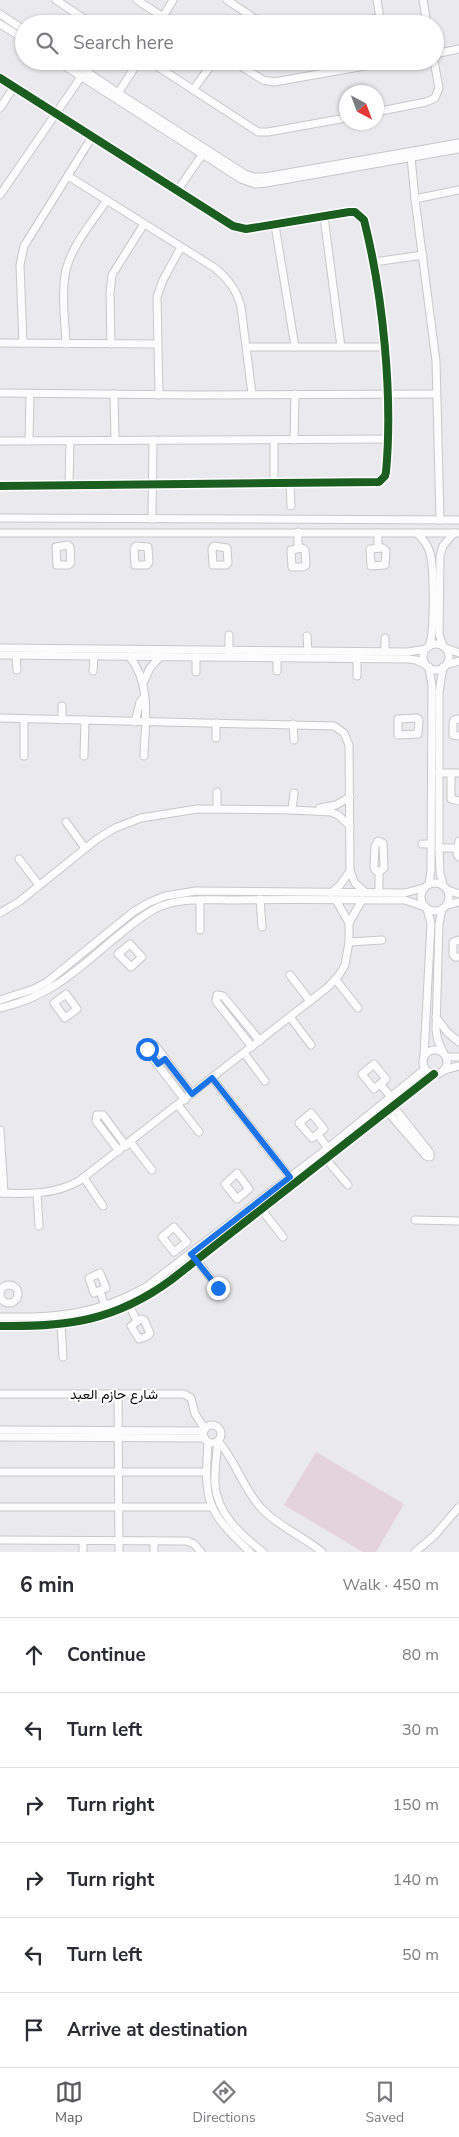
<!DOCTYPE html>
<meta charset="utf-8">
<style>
:root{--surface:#fff;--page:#f2f2f3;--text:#2b2b33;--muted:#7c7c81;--line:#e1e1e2;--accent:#5b5b5e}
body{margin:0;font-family:"Nunito Sans",Vazirmatn,sans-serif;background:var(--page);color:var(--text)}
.compass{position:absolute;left:339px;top:85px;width:45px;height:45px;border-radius:50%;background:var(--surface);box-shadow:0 1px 4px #0004;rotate:139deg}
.stop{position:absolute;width:15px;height:15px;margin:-11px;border:4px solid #1a73e8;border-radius:50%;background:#fff}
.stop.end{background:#1a73e8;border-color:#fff;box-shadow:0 1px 5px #0008}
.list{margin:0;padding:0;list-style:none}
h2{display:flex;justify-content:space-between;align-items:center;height:65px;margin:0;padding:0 20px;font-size:21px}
h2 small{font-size:16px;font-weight:400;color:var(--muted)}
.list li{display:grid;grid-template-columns:32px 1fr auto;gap:15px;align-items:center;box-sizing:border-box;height:75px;padding:0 20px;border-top:1px solid var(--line)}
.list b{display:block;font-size:19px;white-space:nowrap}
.list em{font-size:16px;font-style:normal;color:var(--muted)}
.icon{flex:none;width:28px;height:28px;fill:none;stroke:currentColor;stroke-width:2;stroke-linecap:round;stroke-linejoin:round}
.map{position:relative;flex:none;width:459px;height:1552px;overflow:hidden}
.search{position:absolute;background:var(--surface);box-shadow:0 1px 4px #0004;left:15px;right:15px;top:15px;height:55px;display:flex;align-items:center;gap:12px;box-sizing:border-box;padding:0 18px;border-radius:28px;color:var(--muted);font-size:19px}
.sheet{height:515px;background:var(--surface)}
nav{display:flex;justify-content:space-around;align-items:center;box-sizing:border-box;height:70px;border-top:1px solid var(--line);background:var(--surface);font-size:14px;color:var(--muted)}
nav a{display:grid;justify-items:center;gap:2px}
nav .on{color:var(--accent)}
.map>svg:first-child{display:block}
.pitch{fill:#e4d2dd}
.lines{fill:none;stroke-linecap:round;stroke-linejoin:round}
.minor-casing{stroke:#c8c8cb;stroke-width:9}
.minor{stroke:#fcfcfc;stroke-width:7}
.cycleway-casing{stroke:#fff;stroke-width:11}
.cycleway{stroke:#1b5e20;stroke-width:8}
.route{stroke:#1a73e8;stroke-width:6}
.labels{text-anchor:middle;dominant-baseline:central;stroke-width:4;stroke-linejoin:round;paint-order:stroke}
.street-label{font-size:14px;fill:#0e0e11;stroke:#fff}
</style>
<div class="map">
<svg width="459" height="1552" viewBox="0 0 459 1552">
<rect width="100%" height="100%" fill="#eaeaee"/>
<path class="pitch" d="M316 1452 404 1504 376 1552H363L284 1505Z"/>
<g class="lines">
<defs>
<g id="minor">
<path d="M56 0 92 24"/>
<path d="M137 0 174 24"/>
<path d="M227 0 263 24"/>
<path d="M377 0 381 24"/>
<path d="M423 0 427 24"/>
<path d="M0 14 24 30"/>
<path d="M163 17 173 0"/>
<path d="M0 24 24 39"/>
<path d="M342 24 380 18"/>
<path d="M435 54 459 49"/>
<path d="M57 61 241 179 255 184 266 183 459 149"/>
<path d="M71 61 118 93 245 174 254 177H265L459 143"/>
<path d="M149 61 258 132H268L346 118"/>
<path d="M233 61 263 80 274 82 393 61"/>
<path d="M0 78 233 226 246 229 349 212H355L364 220C383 295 393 395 386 472L385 476 379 482 0 486"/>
<path d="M193 90 214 61"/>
<path d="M118 93 139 61"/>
<path d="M0 108 14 87"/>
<path d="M376 112 426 102 435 98 439 88 434 61"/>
<path d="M411 157 415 199 436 361 440 520"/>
<path d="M68 176 215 268C228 279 237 290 241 307L252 394"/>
<path d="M177 191 202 155"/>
<path d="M0 195 81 77"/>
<path d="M415 199 459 190"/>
<path d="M324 217 341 347"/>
<path d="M275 225 295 347"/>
<path d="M374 262 423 255"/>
<path d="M0 343 157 344"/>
<path d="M23 343 20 265 24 246 92 137"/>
<path d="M66 344C65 320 61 293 66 270 72 245 93 221 107 200"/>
<path d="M111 344 110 293 112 275 144 224"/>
<path d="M247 347H384"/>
<path d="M0 393 196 395 436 394"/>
<path d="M114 394 115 440"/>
<path d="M159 395 157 297 163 280 181 247"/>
<path d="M274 440V484"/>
<path d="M294 440 295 394"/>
<path d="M0 441 387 439"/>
<path d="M29 441 30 394"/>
<path d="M290 483 291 506"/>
<path d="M69 484 70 441"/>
<path d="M0 518 459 520"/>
<path d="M152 519 153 440"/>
<path d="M0 533H459"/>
<path d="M378 533V548"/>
<path d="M417 533C423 539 428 545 430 553 434 567 435 633 429 646"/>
<path d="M68 545 70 547 71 563 68 565H57L56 547Z"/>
<path d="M136 546 148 547 149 562 147 565H135L134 549Z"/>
<path d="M214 546 227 548 228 563 226 565H213L212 549Z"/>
<path d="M298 548V532"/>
<path d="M302 548 305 550 306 565 303 567H292L291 550Z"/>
<path d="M383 548 386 551 385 565 371 566 370 549Z"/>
<path d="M229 635V651"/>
<path d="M307 636 308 651"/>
<circle cx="436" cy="657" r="13"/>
<path d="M443 646 439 634 440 556 443 546 454 533"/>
<path d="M0 648 408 652 426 649"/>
<path d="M446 648 459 653"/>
<path d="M385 652V638"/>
<path d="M0 655 408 659 416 660 426 665"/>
<path d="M16 656 17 670"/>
<path d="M129 656C152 683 145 723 144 756"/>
<path d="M446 665 459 661"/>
<path d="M443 667 439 692V848L440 873 443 885"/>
<path d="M93 671 94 656"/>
<path d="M277 671V658"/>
<path d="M196 672V657"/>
<path d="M357 676V659"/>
<path d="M144 681 150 668 160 657"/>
<path d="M0 718 334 726 344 733 349 745 350 871 355 883 365 892"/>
<path d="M417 718 419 720 418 734 398 735V719Z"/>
<path d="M459 719 454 720 453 723V735L459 736"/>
<path d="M62 720V706"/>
<path d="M135 722 140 702 144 697"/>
<path d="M216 723V738"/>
<path d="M293 724 294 740"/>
<path d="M24 756V719"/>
<path d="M84 756 85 720"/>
<path d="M439 773H459"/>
<path d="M451 773V799L459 801"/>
<path d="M217 792V808"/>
<path d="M320 808 336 805 350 797"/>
<path d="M292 810 294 793"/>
<path d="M66 822 85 848"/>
<path d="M378 841 383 843 384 868 379 872 375 870 374 867 375 846Z"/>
<path d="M459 841 457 854 459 857"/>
<path d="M422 844H431"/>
<path d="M439 848H458"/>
<path d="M19 859 39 885"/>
<circle cx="435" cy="897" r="14"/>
<path d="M429 884 431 871 432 686 429 667"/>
<path d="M448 890 459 894"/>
<path d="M331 893 340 885 350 871"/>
<path d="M379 893V872"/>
<path d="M260 899 262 927"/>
<path d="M200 900V930"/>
<path d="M336 900 349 923"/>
<path d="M447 905 459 902"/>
<path d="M442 909 439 924 436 1030 438 1041 443 1052"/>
<path d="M0 913 20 901 97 839 115 828 141 818 197 809 292 810 331 812 338 815 350 826"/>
<path d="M459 940 453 942V954L455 957H459"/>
<path d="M349 942 382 940"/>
<path d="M130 944 142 957 131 967 118 954Z"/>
<path d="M290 975 310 1001"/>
<path d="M336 980 358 1008"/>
<path d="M66 994 77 1009 65 1018 54 1003Z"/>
<path d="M0 1000 34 989 47 982 133 912 148 903 165 896 196 891 405 893 423 888"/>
<path d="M0 1008C50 997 77 970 115 938 129 927 143 914 159 907 181 897 209 900 234 900 291 899 348 900 405 900L425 907"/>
<path d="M290 1017 311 1045"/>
<path d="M436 1017 447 1032 459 1042"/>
<path d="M252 1047 216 1001 217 995 223 996 260 1041"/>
<circle cx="435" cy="1062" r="12"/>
<path d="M244 1053 265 1081"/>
<path d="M424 1056 431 923 427 909"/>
<path d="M447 1057H459"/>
<path d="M374 1064 386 1079 374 1089 362 1074Z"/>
<path d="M444 1070 459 1066"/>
<path d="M212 1078 290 1177"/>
<path d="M381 1085 391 1097"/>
<path d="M185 1100 147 1051 149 1045H155L192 1094"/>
<path d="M178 1105 199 1132"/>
<path d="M387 1111 426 1156 430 1157V1153L393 1106"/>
<path d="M311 1113 324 1129 312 1138 299 1123Z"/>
<path d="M0 1130 4 1193"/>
<path d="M318 1135 328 1148"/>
<path d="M131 1143 152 1170"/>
<path d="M119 1151 96 1121 97 1115H103L126 1146"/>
<path d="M326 1159 348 1185"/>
<path d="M237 1173 249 1189 237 1199 225 1184Z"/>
<path d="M84 1178 103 1206"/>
<path d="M0 1193C27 1194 54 1195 79 1181L328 987 339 975 345 965 349 942V923L362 900"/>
<path d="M37 1193 39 1226"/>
<path d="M261 1209 283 1237"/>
<path d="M415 1220 459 1221"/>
<path d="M174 1227 187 1242 174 1252 162 1237Z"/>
<path d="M195 1258 218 1288"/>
<path d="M100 1273 106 1288 94 1293 89 1278Z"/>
<circle cx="9" cy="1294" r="9"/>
<path d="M100 1291 105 1306"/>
<path d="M129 1305 137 1321"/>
<path d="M0 1317C55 1318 97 1315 146 1287L328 1148 425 1069"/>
<path d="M141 1319 144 1320 150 1333 148 1336 139 1339 131 1326Z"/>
<path d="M61 1325 63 1357"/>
<path d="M0 1326C67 1327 115 1321 171 1280L434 1074"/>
<path d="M0 1394H184L191 1398 195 1414 205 1429"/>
<path d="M118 1394 119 1552"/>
<circle cx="212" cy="1434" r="9"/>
<path d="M0 1430 204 1431"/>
<path d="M0 1437 205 1438"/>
<path d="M218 1441C236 1461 243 1489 262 1509 279 1527 303 1536 322 1552"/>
<path d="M218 1441C217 1455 214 1470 215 1484 217 1514 241 1535 263 1552"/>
<path d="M208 1442C204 1502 206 1510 250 1552"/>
<path d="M0 1472H206"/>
<path d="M0 1507H212"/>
<path d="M0 1540 187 1541 194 1544 201 1552"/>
<path d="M83 1552V1541"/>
<path d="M154 1552V1541"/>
<path d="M415 1552 434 1536 459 1507"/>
</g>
</defs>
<use href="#minor" class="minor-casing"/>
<use href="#minor" class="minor"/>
<defs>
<g id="cycleway">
<path d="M0 78 233 226 246 229 349 212H355L364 220C383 295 393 395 386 472L385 476 379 482 0 486"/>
<path d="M0 1326C67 1327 115 1321 171 1280L434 1074"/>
</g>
</defs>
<use href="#cycleway" class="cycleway-casing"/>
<use href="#cycleway" class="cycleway"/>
</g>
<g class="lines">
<path class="route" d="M147 1049 158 1064 165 1059 192 1094 212 1078 290 1177 191 1254 218 1288"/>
</g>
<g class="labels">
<g class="street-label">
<text x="114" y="1394">شارع حازم العبد</text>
</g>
</g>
</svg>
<svg class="compass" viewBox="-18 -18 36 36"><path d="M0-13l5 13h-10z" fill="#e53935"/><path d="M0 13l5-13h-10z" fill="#7c7c81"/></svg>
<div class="stop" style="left:147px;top:1049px"></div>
<div class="stop end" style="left:218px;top:1288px"></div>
<div class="search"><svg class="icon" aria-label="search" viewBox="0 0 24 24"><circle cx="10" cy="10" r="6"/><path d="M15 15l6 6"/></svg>Search here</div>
</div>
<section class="sheet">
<h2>6 min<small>Walk · 450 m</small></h2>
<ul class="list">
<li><svg class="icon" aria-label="ahead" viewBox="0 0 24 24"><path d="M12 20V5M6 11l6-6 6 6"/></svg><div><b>Continue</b></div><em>80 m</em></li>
<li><svg class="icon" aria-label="left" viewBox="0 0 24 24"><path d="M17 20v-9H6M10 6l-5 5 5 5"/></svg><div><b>Turn left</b></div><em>30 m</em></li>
<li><svg class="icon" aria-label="right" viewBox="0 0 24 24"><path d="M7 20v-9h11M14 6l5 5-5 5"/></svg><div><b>Turn right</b></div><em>150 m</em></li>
<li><svg class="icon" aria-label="right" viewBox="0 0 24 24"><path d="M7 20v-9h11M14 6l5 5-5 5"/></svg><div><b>Turn right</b></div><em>140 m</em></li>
<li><svg class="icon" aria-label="left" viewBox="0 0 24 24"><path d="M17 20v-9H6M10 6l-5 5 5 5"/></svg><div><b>Turn left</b></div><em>50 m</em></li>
<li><svg class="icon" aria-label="arrive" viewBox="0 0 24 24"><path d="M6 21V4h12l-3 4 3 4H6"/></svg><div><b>Arrive at destination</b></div></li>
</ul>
</section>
<nav>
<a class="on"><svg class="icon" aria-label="map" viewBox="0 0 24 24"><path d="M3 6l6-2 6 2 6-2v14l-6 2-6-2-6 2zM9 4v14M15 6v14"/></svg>Map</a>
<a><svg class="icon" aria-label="directions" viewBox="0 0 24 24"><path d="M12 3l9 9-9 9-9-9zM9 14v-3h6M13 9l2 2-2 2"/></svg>Directions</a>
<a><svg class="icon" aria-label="saved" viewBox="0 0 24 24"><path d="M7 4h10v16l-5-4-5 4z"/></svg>Saved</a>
</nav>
